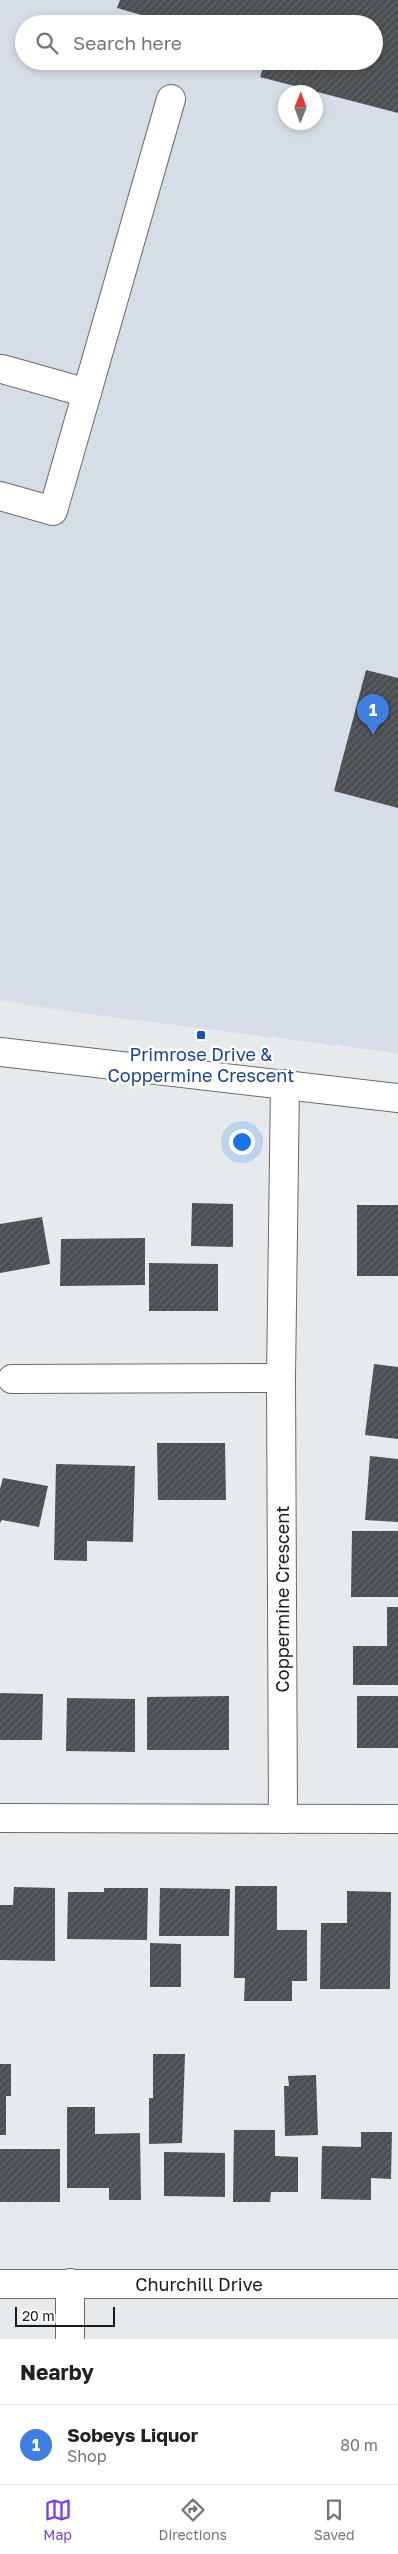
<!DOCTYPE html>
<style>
:root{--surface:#fff;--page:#f6f6f6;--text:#202124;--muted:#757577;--line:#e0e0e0;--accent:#7c3aed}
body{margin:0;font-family:"Golos Text",sans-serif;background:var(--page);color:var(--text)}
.compass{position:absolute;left:278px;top:85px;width:45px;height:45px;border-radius:50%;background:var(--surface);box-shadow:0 2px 8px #0003;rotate:1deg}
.scale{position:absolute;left:15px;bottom:12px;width:100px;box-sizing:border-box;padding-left:5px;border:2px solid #18191a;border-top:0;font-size:14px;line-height:18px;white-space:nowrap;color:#18191a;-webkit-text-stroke:4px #fff;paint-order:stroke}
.you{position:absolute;left:241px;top:1141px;width:18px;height:18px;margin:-12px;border:4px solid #fff;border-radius:50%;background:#1a73e8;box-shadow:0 0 0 8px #1a73e833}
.badge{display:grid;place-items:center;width:32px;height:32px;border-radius:50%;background:var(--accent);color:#fff;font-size:16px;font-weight:700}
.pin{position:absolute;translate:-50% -41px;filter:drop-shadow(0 1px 2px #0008)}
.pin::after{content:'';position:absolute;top:26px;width:18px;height:15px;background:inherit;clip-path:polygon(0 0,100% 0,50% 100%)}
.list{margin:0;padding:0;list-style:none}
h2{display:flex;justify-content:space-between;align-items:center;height:65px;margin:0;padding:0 20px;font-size:21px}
h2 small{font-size:16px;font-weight:400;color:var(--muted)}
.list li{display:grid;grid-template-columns:32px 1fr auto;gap:15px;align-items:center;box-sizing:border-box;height:80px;padding:0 20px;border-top:1px solid var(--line)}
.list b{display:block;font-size:19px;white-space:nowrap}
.list p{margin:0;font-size:16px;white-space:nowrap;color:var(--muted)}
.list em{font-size:16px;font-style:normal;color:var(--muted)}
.icon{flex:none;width:28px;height:28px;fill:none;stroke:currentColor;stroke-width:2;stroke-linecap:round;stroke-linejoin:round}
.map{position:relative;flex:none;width:398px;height:2339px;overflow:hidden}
.search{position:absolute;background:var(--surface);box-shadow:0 2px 8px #0003;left:15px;right:15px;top:15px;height:55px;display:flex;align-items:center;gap:12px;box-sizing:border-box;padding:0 18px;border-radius:28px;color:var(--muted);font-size:19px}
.sheet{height:145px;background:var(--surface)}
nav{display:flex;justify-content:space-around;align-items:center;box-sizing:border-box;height:70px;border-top:1px solid var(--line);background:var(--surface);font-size:14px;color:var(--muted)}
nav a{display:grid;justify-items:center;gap:2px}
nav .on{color:var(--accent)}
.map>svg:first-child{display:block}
.built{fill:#d5dee7;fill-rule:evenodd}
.building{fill:url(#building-hatch)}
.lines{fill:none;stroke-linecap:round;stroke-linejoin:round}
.minor-casing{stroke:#686a6d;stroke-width:30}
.minor{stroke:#fff;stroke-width:28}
.transit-dot{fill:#1a4fb4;stroke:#fff;stroke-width:2}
.labels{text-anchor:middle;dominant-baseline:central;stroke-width:5;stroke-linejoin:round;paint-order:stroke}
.transit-label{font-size:18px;fill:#164399;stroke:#fff}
.street-label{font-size:18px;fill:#18191a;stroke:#fff}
</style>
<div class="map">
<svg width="398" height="2339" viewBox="0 0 398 2339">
<defs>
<pattern id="building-hatch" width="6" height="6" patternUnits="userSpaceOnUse" patternTransform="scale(1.25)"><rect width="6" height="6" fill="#4c4f51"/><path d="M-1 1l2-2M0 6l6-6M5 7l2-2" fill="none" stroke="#626466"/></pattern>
</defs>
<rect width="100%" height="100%" fill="#e7eaed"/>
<path class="built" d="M0 0H398V1053L72 1012 0 1000ZM24 24H374V61H24ZM286 92H316V122H286Z"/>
<g class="building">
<path d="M120 0H398V113L260 77 263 68 237 62 374 61V24H173L117 8Z"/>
<path d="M366 670 398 678V808L334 791Z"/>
<path d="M192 1203 233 1204V1247L191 1246Z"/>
<rect x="357" y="1205" width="41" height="71"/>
<path d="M42 1217 50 1264 0 1273V1224Z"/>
<path d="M145 1238V1285L60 1286 61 1239Z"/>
<path d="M149 1263 218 1264V1311H149Z"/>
<path d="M374 1364 398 1367V1439L365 1435Z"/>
<path d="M157 1443H225L226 1500H158Z"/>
<path d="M370 1456 398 1459V1522L365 1520Z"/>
<path d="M56 1464 135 1466 133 1542 87 1541V1561L54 1560Z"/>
<path d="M3 1478 48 1486 39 1527 2 1520 0 1523V1489Z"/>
<path d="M352 1531H398V1597H351Z"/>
<path d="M387 1607H398V1685H353V1646H387Z"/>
<path d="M0 1693 43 1694 42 1740H0Z"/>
<path d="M229 1696V1750H147V1697Z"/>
<rect x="357" y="1696" width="41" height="52"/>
<path d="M67 1698 135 1699V1752L66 1751Z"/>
<path d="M235 1886H277V1930H307V1981H292V2001H244L245 1978H234Z"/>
<path d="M14 1887 55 1888V1961L0 1960V1905H13Z"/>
<path d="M104 1888H148L147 1940 67 1939 68 1892H104Z"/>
<path d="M160 1888 230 1889 229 1936H159Z"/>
<path d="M347 1891 391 1892 390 1989H320L321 1923H347Z"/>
<path d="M150 1943 181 1944V1987H150Z"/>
<path d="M153 2054H185L182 2143 149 2144V2098H153Z"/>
<path d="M0 2064H11V2096H6V2135H0Z"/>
<path d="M316 2075 318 2135 285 2136 284 2086H289L288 2076Z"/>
<path d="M67 2107H95V2134L140 2133 141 2200H109V2188H67Z"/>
<path d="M234 2130H275V2156L298 2157V2192H271L270 2202H233Z"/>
<path d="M361 2132H392L391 2179 371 2178V2200L321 2199 322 2146 361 2147Z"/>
<rect x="0" y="2149" width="60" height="53"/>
<path d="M164 2152 225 2153V2197L164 2196Z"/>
</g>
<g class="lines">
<defs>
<g id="minor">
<path d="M2 369 87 393"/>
<path d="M0 496 53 511 171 99"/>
<path d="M0 1052 398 1098"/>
<path d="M12 1379 281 1378"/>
<path d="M0 1818 398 1819"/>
<path d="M283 1819 281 1378 285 1084"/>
<path id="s1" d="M0 2284H398"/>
<path d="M70 2339V2283"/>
</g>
</defs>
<use href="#minor" class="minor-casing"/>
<use href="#minor" class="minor"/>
</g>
<rect class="transit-dot" x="196" y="1030" width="10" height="10" rx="2.5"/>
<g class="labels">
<g class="transit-label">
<text x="201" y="1054">Primrose Drive &amp;<tspan x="201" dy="21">Coppermine Crescent</tspan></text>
</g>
<g class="street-label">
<text transform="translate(282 1599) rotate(-90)">Coppermine Crescent</text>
<text stroke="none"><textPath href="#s1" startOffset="199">Churchill Drive</textPath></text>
</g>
</g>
</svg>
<svg class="compass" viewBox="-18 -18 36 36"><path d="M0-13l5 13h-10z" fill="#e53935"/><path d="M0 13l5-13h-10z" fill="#757577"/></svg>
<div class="scale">20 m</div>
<div class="you"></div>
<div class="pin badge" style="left:373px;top:735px;background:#3f7fe0">1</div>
<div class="search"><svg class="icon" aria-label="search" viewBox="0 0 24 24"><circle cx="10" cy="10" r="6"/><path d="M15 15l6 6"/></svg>Search here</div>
</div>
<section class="sheet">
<h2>Nearby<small></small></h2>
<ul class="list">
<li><span class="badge" style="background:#3f7fe0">1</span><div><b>Sobeys Liquor</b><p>Shop</p></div><em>80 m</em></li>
</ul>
</section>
<nav>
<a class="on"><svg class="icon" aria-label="map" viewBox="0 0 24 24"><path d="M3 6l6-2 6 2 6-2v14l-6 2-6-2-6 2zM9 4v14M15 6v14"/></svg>Map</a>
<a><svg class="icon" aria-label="directions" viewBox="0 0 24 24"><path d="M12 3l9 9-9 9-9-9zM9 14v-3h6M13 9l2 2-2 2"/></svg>Directions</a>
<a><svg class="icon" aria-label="saved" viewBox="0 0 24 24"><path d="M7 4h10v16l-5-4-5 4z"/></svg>Saved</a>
</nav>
